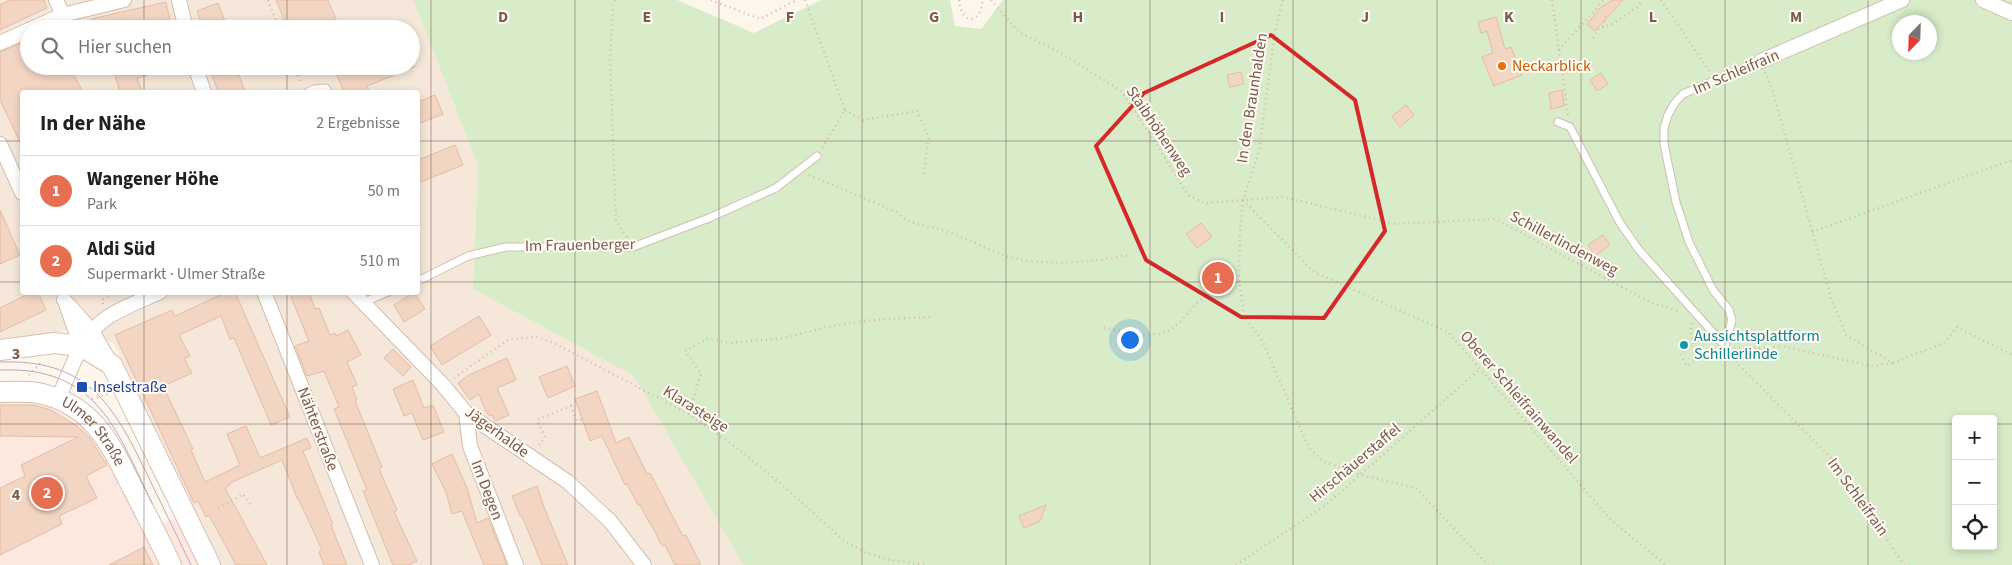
<!DOCTYPE html>
<html lang="de">
<meta charset="utf-8">
<style>
:root{--surface:#fff;--page:#f6f6f6;--text:#202124;--muted:#757577;--line:#e0e0e0;--accent:#e76f51}
body{margin:0;font-family:"Source Sans 3",sans-serif;background:var(--page);color:var(--text)}
.controls{position:absolute;right:15px;bottom:15px;display:grid;overflow:hidden;border-radius:5px;box-shadow:0 2px 8px #0003}
.controls button{width:45px;height:45px;display:grid;place-items:center;padding:0;border:0;border-bottom:1px solid var(--line);background:var(--surface);color:var(--text);font:25px sans-serif}
.compass{position:absolute;left:1892px;top:15px;width:45px;height:45px;border-radius:50%;background:var(--surface);box-shadow:0 2px 8px #0003;rotate:203deg}
.you{position:absolute;left:1129px;top:339px;width:18px;height:18px;margin:-12px;border:4px solid #fff;border-radius:50%;background:#1a73e8;box-shadow:0 0 0 8px #1a73e833}
.badge{display:grid;place-items:center;width:32px;height:32px;border-radius:50%;background:var(--accent);color:#fff;font-size:16px;font-weight:700}
.pin{position:absolute;translate:-50% -50%;border:2px solid #fff;box-shadow:0 1px 5px #0006}
.list{margin:0;padding:0;list-style:none}
h2{display:flex;justify-content:space-between;align-items:center;height:65px;margin:0;padding:0 20px;font-size:21px}
h2 small{font-size:16px;font-weight:400;color:var(--muted)}
.list li{display:grid;grid-template-columns:32px 1fr auto;gap:15px;align-items:center;box-sizing:border-box;height:70px;padding:0 20px;border-top:1px solid var(--line)}
.list b{display:block;font-size:19px;white-space:nowrap}
.list p{margin:0;font-size:16px;white-space:nowrap;color:var(--muted)}
.list em{font-size:16px;font-style:normal;color:var(--muted)}
.icon{flex:none;width:28px;height:28px;fill:none;stroke:currentColor;stroke-width:2;stroke-linecap:round;stroke-linejoin:round}
.map{position:relative;flex:none;width:2012px;height:565px;overflow:hidden}
.search{position:absolute;background:var(--surface);box-shadow:0 2px 8px #0003;left:20px;top:20px;width:400px;height:55px;display:flex;align-items:center;gap:12px;box-sizing:border-box;padding:0 18px;border-radius:28px;color:var(--muted);font-size:19px}
.panel{position:absolute;background:var(--surface);box-shadow:0 2px 8px #0003;left:20px;top:90px;width:400px;height:205px;border-radius:5px}
.map>svg:first-child{display:block}
.residential{fill:#f5e8da;fill-rule:evenodd}
.commercial{fill:#fde8e0}
.green{fill:#d8ecc9;fill-rule:evenodd}
.building{fill:#f3d5c3;stroke:#e6bba3}
.lines{fill:none;stroke-linecap:round;stroke-linejoin:round}
.lane-casing{stroke:#d1beb0;stroke-width:9}
.street-casing{stroke:#d1beb0;stroke-width:16}
.secondary-casing{stroke:#d6c0b0;stroke-width:22}
.path{stroke:#d9b8a5;stroke-width:2.5;stroke-dasharray:1 4;stroke-linecap:butt}
.lane{stroke:#fff;stroke-width:7}
.street{stroke:#fff;stroke-width:14}
.secondary{stroke:#fff;stroke-width:20}
.tram{stroke:#b9a8c9;stroke-width:1}
.marked{fill:none;stroke:#d62828;stroke-width:4;stroke-linejoin:round}
.grid{fill:none;stroke:#7a5c4d;stroke-width:1;stroke-opacity:0.55}
.food-dot{fill:#e8710a;stroke:#fffaf3;stroke-width:2}
.culture-dot{fill:#0f9aa8;stroke:#fffaf3;stroke-width:2}
.transit-dot{fill:#1a4fb4;stroke:#fffaf3;stroke-width:2}
.labels{text-anchor:middle;dominant-baseline:central;stroke-width:4;stroke-linejoin:round;paint-order:stroke}
.food-label{font-size:16px;fill:#c56008;stroke:#fffaf3;text-anchor:start}
.street-label{font-size:16px;fill:#7a5c4d;stroke:#fffaf3}
.culture-label{font-size:16px;fill:#0d838f;stroke:#fffaf3;text-anchor:start}
.transit-label{font-size:16px;fill:#164399;stroke:#fffaf3;text-anchor:start}
.grid-label{font-size:16px;text-anchor:middle;font-weight:bold;fill:#7a5c4d;stroke:#fffaf3;stroke-width:4;stroke-linejoin:round;paint-order:stroke}
</style>
<div class="map">
<svg width="2012" height="565" viewBox="0 0 2012 565">
<rect width="100%" height="100%" fill="#fdf6ec"/>
<path class="residential" d="M0 0H413L478 165 473 289 634 376 743 565H220L114 344 77 328 25 339 0 341ZM29 29H411V66H29ZM22 92H418V292H22Z"/>
<path class="commercial" d="M0 400 36 403 53 408 78 421 99 441 145 532 193 508 220 565H0Z"/>
<path class="green" d="M413 0H677L754 33 821 0H950L955 26 981 29 1003 0H2012V565H743L634 376 473 289 478 165ZM1900 22H1930V52H1900ZM1956 419H1993V546H1956Z"/>
<g class="building">
<path d="M10 0H44L47 8 0 30V5Z"/>
<path d="M276 0H328L340 29H288Z"/>
<path d="M1613 0H1623L1595 31 1587 24 1600 8Z"/>
<path d="M166 2 170 21 136 29H70L95 18Z"/>
<path d="M218 3 228 29H203L197 11Z"/>
<path d="M1496 17 1505 49 1511 47 1522 75 1494 86 1482 57 1493 53 1487 31 1481 33 1478 22Z"/>
<path d="M29 40V66H69L83 92H22V146L0 100V52Z"/>
<path d="M112 66H165L166 69 137 78 142 92H120Z"/>
<path d="M209 66H236L245 92H218Z"/>
<path d="M333 66H414V67L367 86 369 92H344Z"/>
<path d="M1241 72 1244 84 1230 87 1227 75Z"/>
<path d="M1601 73 1608 84 1597 91 1590 80Z"/>
<path d="M1562 90 1564 106 1551 109 1549 93Z"/>
<path d="M435 95 443 114 418 124V102Z"/>
<path d="M1406 105 1414 115 1400 127 1392 116Z"/>
<path d="M455 145 463 165 418 183V160Z"/>
<path d="M0 210 20 255 0 264Z"/>
<path d="M1201 223 1212 237 1197 248 1186 234Z"/>
<path d="M1603 235 1610 245 1595 256 1588 245Z"/>
<path d="M32 292H38L46 310 0 332V308Z"/>
<path d="M227 292H235L290 417 271 425 234 338 230 339 221 316 179 335 190 356 184 358 192 373 163 386 193 449 191 450 205 482 240 465 227 434 246 426 260 458 307 438 311 448 303 451 333 524 331 525 347 565H324L319 552 322 550 299 500H298L282 460 230 483V485L225 488 267 565H236L209 515 206 517 198 501 194 503 115 335 172 310 175 316Z"/>
<path d="M289 292H309L315 309 319 308 330 335 335 333 336 336 348 330 361 355 347 362 357 385 352 387 357 400 355 401 382 467 379 469 397 510 394 512 417 561 409 565H393L363 491 367 490 334 409 339 407 324 371 307 376 295 346 309 341Z"/>
<path d="M414 292 425 309 404 322 394 305Z"/>
<path d="M479 316 491 335 442 365 430 346Z"/>
<path d="M393 349 411 367 403 376 384 358Z"/>
<path d="M507 358 516 380 497 388 509 415 495 421 492 415 490 416 486 412 479 394 470 400 458 383 469 375Z"/>
<path d="M567 366 575 386 548 398 539 377Z"/>
<path d="M413 380 424 408 433 405 444 432 423 440 412 413 404 416 393 389Z"/>
<path d="M597 391 616 443 629 437 647 474 650 473 683 536 686 535 701 565H675L665 545 662 546 651 524H650L640 505H638L627 484 625 485 602 436 590 441 575 399Z"/>
<path d="M0 405H34L51 410 77 426 90 438 107 465 86 476 97 498 59 516 62 524 0 555V488L25 476 21 465 78 437 0 436Z"/>
<path d="M452 454 467 488 477 523 488 518 507 565H484L462 511 452 514 446 492 432 464Z"/>
<path d="M537 486 544 507 568 565H542L522 516H520L512 496Z"/>
<path d="M1046 505 1040 521 1024 528 1019 516Z"/>
<path d="M144 547 153 565H109Z"/>
</g>
<g class="lines">
<defs>
<g id="lane">
<path d="M308 92 314 89 326 88 328 92"/>
<path d="M1558 122 1570 127 1620 223 1639 250 1725 346"/>
<path d="M418 281 468 256 506 247H633L709 218 776 188 817 156"/>
<path d="M364 302 388 292"/>
<path d="M1725 346 1732 320 1729 310 1713 290 1689 242 1676 202 1664 144V128L1668 115 1674 104 1683 94 1761 61"/>
</g>
<g id="street">
<path d="M56 0 63 15"/>
<path d="M179 0 186 29"/>
<path d="M1983 0 2012 13"/>
<path d="M31 29 63 15 124 0"/>
<path d="M0 43 29 30"/>
<path d="M1761 61 1902 0"/>
<path d="M195 66 204 92"/>
<path d="M0 144 22 193"/>
<path d="M264 292 372 565"/>
<path d="M353 292 443 385 466 413 568 482 610 521 644 565"/>
<path d="M64 300 92 331 110 362"/>
<path d="M67 307 81 346"/>
<path d="M58 399C71 371 80 335 108 317 123 307 143 300 160 292"/>
<path d="M466 413 470 446 516 565"/>
</g>
<g id="secondary">
<path d="M0 350 54 343 81 346 112 365 210 565"/>
<path id="s1" d="M0 392C13 392 26 391 38 393 90 403 109 440 130 483 144 510 158 537 171 565"/>
</g>
</defs>
<use href="#lane" class="lane-casing"/>
<use href="#street" class="street-casing"/>
<use href="#secondary" class="secondary-casing"/>
<g class="path">
<path d="M268 0 279 29"/>
<path d="M615 0 613 4 610 60 616 221 627 237"/>
<path d="M711 0 760 19 797 0"/>
<path d="M805 0 845 110 822 148"/>
<path d="M959 0C960 5 961 12 964 15 974 27 984 9 982 0"/>
<path d="M991 0 1019 32 1061 53 1121 91 1155 142 1188 195 1204 203 1283 197 1396 224 1495 219 1650 302 1681 312"/>
<path d="M1283 0 1275 31 1259 151 1243 200 1240 233 1239 279 1244 316 1263 342 1309 448 1323 461 1361 475 1416 488 1488 565"/>
<path d="M1552 0 1568 115"/>
<path d="M1661 0 1710 72"/>
<path d="M1603 27 1606 15"/>
<path d="M1593 38 1599 28 1611 25 1637 7 1643 0"/>
<path d="M1559 50 1604 0"/>
<path d="M294 66 301 84"/>
<path d="M1765 72 1772 89 1832 301 1846 335 1893 363 1944 343 1957 327 2012 355"/>
<path d="M845 110 863 120 917 111 929 138 923 177"/>
<path d="M809 175 897 212C907 225 926 225 942 230 965 237 987 250 1010 257 1045 267 1094 262 1129 255"/>
<path d="M1243 200 1314 272 1448 332 1611 520 1666 565"/>
<path d="M1812 232 2012 160"/>
<path d="M103 304 102 300 109 295V292"/>
<path d="M1692 323C1688 336 1694 345 1701 356L1687 366 1680 354 1693 345"/>
<path d="M1104 328C1122 331 1144 337 1162 333 1178 329 1187 312 1199 301 1213 290 1222 283 1239 279"/>
<path d="M1734 348H1765L1781 346 1872 366 1893 363"/>
<path d="M1730 353 1739 365 1840 467 1904 565"/>
<path d="M29 375 41 363"/>
<path d="M454 378 509 339 537 337 556 344 689 414 740 450 788 490 842 539 864 552 891 560 925 565"/>
<path d="M92 399 108 394 98 384 101 382"/>
<path d="M689 414 701 373 685 351 708 338 730 343 784 338 827 327 872 320 930 317"/>
<path d="M539 445 545 437 537 420 571 406 577 421 582 419"/>
<path d="M218 508 243 494 252 507"/>
<path d="M1236 565 1326 505 1480 369"/>
</g>
<use href="#lane" class="lane"/>
<use href="#street" class="street"/>
<use href="#secondary" class="secondary"/>
<g class="tram">
<path d="M0 362C86 359 112 402 146 472 161 503 176 534 191 565"/>
<path d="M0 370C97 366 116 429 152 503"/>
</g>
</g>
<path class="marked" d="M1271 35 1355 100 1385 231 1324 318 1241 317 1146 260 1096 146 1144 93Z"/>
<path class="grid" d="M144 0V29M287 0V29M431 0V565M575 0V565M719 0V565M862 0V565M1006 0V565M1150 0V565M1293 0V565M1437 0V565M1581 0V565M1725 0V565M1868 0V565M144 66V92M287 66V92M0 141H22M418 141H2012M0 282H22M418 282H2012M144 292V565M287 292V565M0 424H1956M1993 424H2012"/>
<circle class="food-dot" cx="1502" cy="66" r="5"/>
<circle class="culture-dot" cx="1684" cy="345" r="5"/>
<rect class="transit-dot" x="76" y="381" width="12" height="12" rx="2.5"/>
<g class="labels">
<g class="food-label">
<text x="1512" y="66">Neckarblick</text>
</g>
<g class="street-label">
<text transform="translate(1736 72) rotate(-23)">Im Schleifrain</text>
<text transform="translate(1252 98) rotate(-81)">In den Braunhalden</text>
<text transform="translate(1159 131) rotate(56)">Staibhöhenweg</text>
<text transform="translate(1564 243) rotate(28)">Schillerlindenweg</text>
<text transform="translate(580 245) rotate(-1)">Im Frauenberger</text>
<text transform="translate(1519 397) rotate(49)">Oberer Schleifrainwandel</text>
<text transform="translate(696 409) rotate(32)">Klarasteige</text>
<text transform="translate(318 429) rotate(69)">Nähterstraße</text>
<text transform="translate(497 432) rotate(36)">Jägerhalde</text>
<text stroke="none"><textPath href="#s1" startOffset="108">Ulmer Straße</textPath></text>
<text transform="translate(1355 463) rotate(-40)">Hirschäuerstaffel</text>
<text transform="translate(487 490) rotate(69)">Im Degen</text>
<text transform="translate(1858 497) rotate(54)">Im Schleifrain</text>
</g>
<g class="culture-label">
<text x="1694" y="336">Aussichtsplattform<tspan x="1694" dy="18">Schillerlinde</tspan></text>
</g>
<g class="transit-label">
<text x="93" y="387">Inselstraße</text>
</g>
</g>
<g class="grid-label">
<text x="503" y="22">D</text>
<text x="647" y="22">E</text>
<text x="790" y="22">F</text>
<text x="934" y="22">G</text>
<text x="1078" y="22">H</text>
<text x="1222" y="22">I</text>
<text x="1365" y="22">J</text>
<text x="1509" y="22">K</text>
<text x="1653" y="22">L</text>
<text x="1796" y="22">M</text>
<text x="16" y="359">3</text>
<text x="16" y="500">4</text>
</g>
</svg>
<div class="controls">
<button>+</button>
<button>−</button>
<button><svg class="icon" aria-label="locate" viewBox="0 0 24 24"><circle cx="12" cy="12" r="6"/><path d="M12 2v4M12 18v4M2 12h4M18 12h4"/></svg></button>
</div>
<svg class="compass" viewBox="-18 -18 36 36"><path d="M0-13l5 13h-10z" fill="#e53935"/><path d="M0 13l5-13h-10z" fill="#757577"/></svg>
<div class="you"></div>
<div class="pin badge" style="left:1218px;top:278px">1</div>
<div class="pin badge" style="left:47px;top:493px">2</div>
<div class="search"><svg class="icon" aria-label="search" viewBox="0 0 24 24"><circle cx="10" cy="10" r="6"/><path d="M15 15l6 6"/></svg>Hier suchen</div>
<section class="panel">
<h2>In der Nähe<small>2 Ergebnisse</small></h2>
<ul class="list">
<li><span class="badge">1</span><div><b>Wangener Höhe</b><p>Park</p></div><em>50 m</em></li>
<li><span class="badge">2</span><div><b>Aldi Süd</b><p>Supermarkt · Ulmer Straße</p></div><em>510 m</em></li>
</ul>
</section>
</div>
